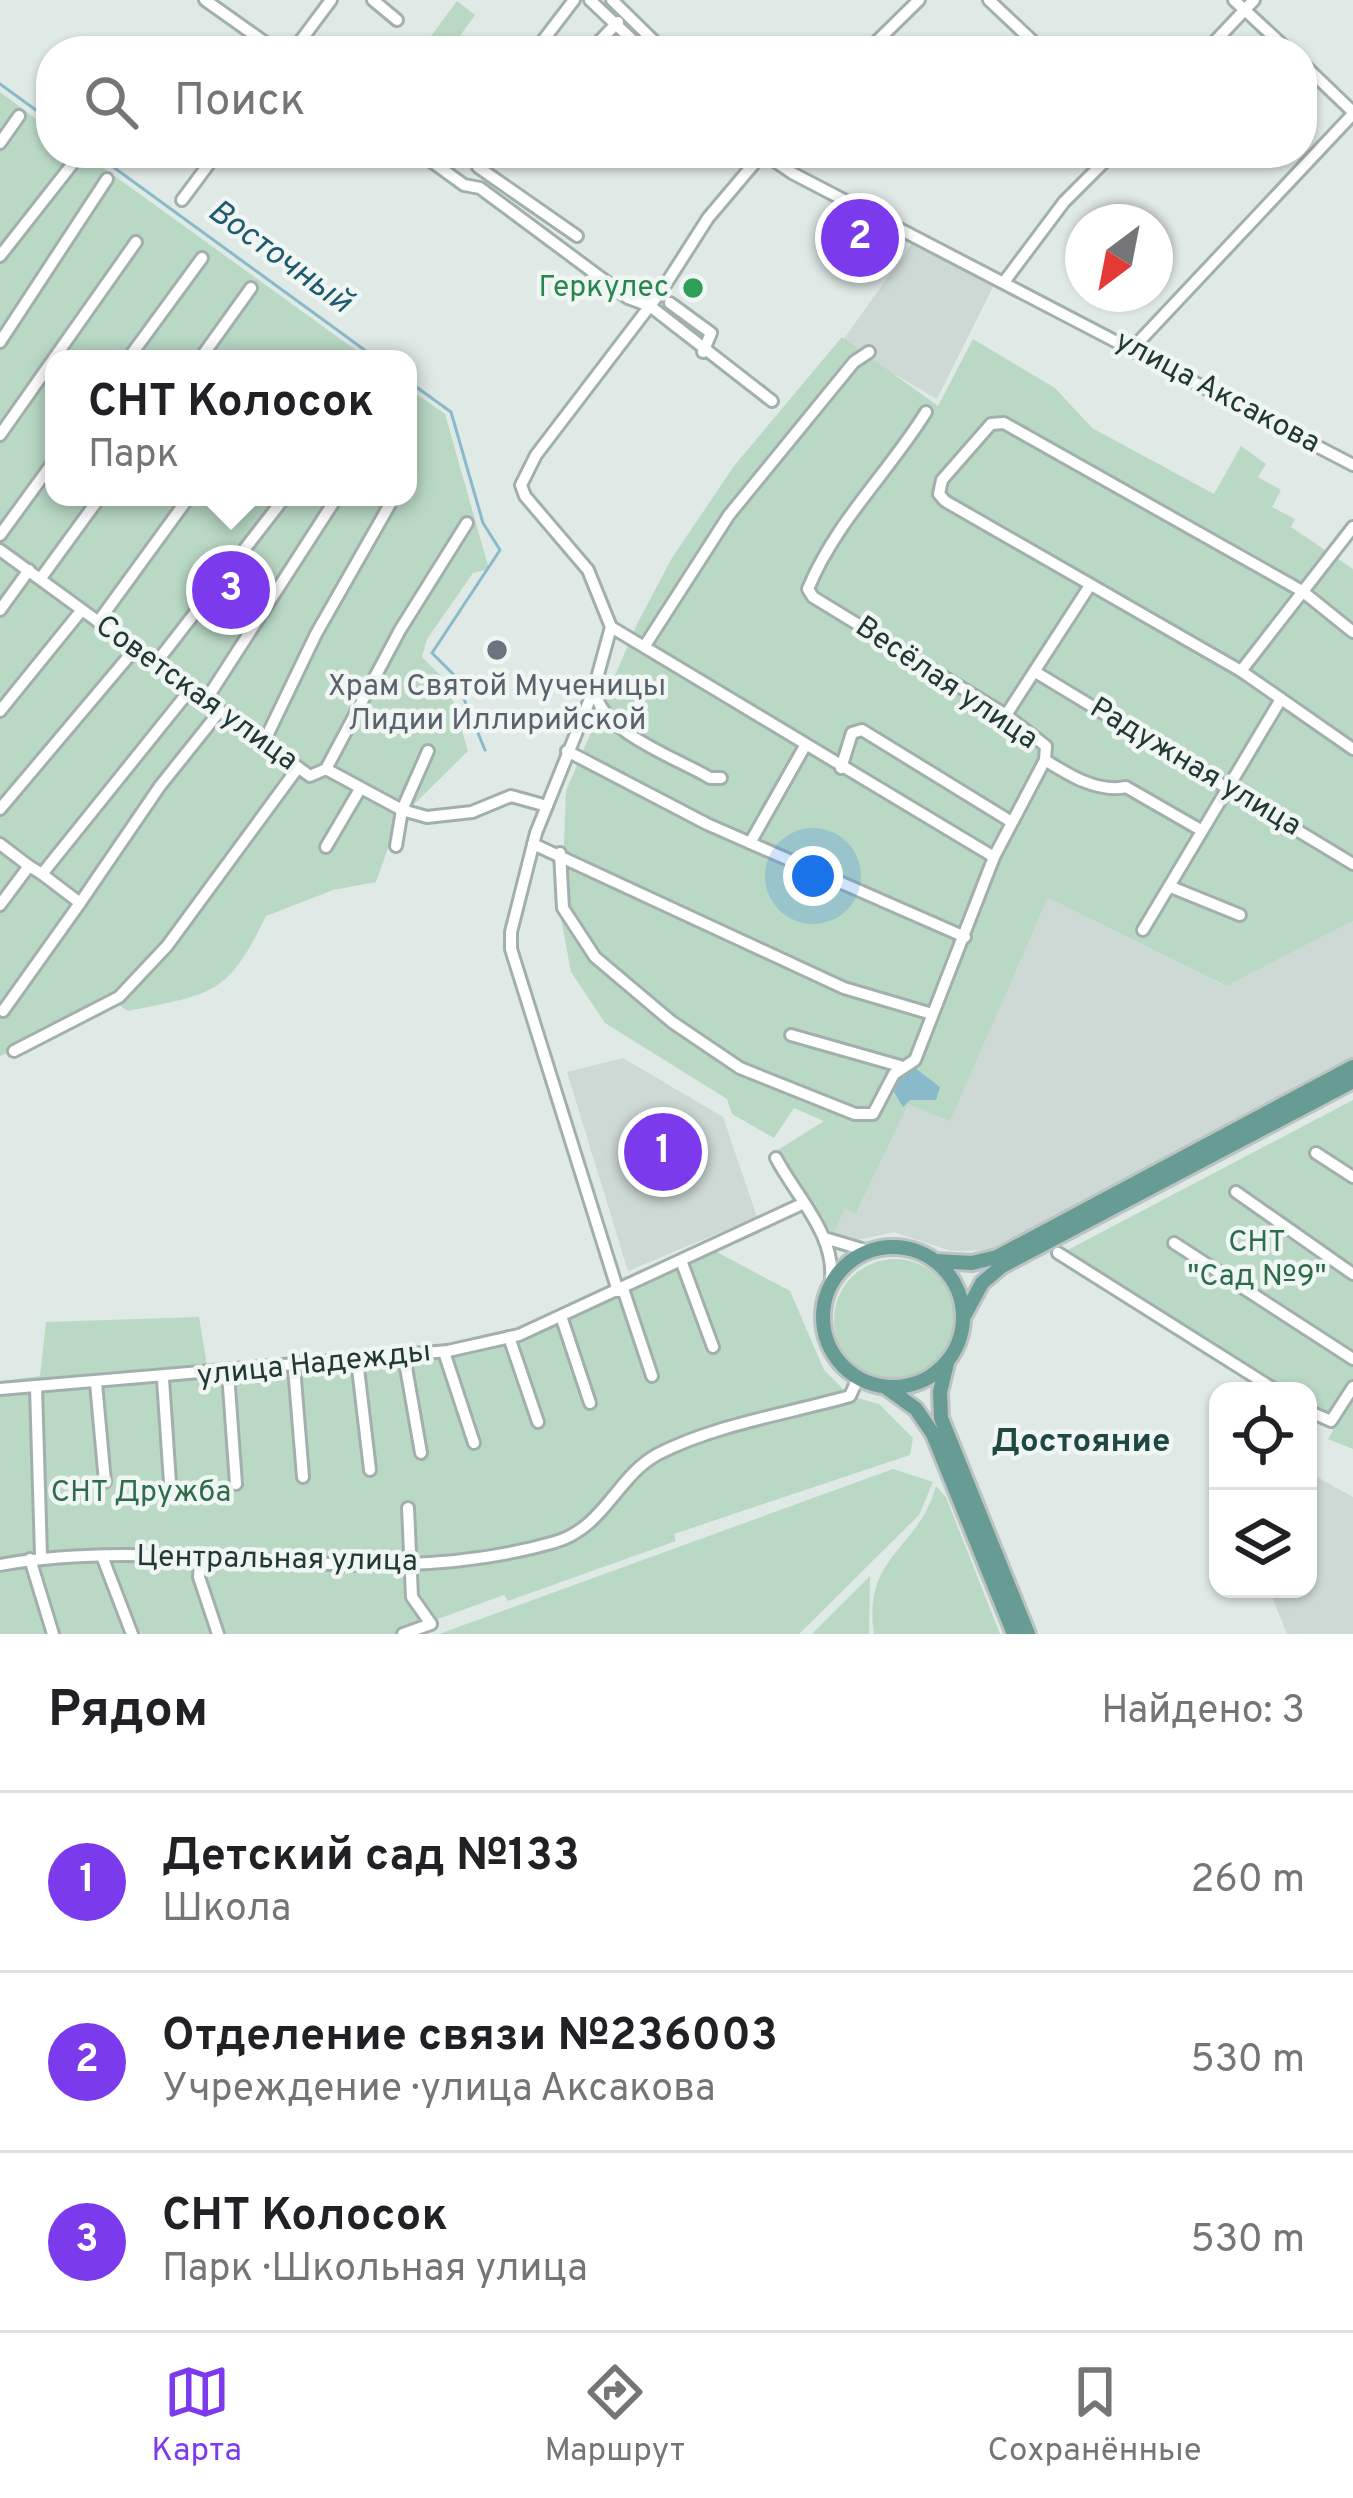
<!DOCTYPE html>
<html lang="ru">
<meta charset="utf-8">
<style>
:root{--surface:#fff;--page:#f6f6f6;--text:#202124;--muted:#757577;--line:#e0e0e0;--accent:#7c3aed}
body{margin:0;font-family:Overpass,sans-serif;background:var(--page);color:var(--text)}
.controls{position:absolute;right:36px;bottom:36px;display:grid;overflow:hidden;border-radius:24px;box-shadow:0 3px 9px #0004}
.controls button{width:108px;height:108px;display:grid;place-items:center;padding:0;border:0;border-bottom:3px solid var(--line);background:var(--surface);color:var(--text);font:60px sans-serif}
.compass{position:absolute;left:1065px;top:204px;width:108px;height:108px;border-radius:50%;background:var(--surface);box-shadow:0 3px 9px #0004;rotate:212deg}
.you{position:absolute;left:813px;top:876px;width:42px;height:42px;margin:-30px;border:9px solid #fff;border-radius:50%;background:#1a73e8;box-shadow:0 0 0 18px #1a73e833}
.badge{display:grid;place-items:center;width:78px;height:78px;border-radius:50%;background:var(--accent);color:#fff;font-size:39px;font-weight:700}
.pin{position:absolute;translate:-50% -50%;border:6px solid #fff;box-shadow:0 3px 12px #0006}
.popup{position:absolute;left:45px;top:350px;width:372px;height:156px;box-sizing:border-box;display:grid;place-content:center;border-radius:24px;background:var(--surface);filter:drop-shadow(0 3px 9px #0005);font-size:39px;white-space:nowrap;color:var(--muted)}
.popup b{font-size:45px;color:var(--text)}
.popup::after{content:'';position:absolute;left:50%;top:100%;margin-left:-24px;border:24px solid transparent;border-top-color:var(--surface)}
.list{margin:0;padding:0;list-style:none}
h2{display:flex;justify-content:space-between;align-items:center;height:156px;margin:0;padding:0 48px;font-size:51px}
h2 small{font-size:39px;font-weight:400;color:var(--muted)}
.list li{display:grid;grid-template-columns:78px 1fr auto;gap:36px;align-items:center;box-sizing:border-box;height:180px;padding:0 48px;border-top:3px solid var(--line)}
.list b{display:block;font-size:45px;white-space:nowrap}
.list p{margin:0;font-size:39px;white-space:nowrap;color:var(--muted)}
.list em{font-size:39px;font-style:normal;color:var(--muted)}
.icon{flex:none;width:66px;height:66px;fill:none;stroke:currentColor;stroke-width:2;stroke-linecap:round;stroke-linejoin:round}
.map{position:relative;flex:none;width:1353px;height:1634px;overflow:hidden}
.search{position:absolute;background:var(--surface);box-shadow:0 3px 9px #0004;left:36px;right:36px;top:36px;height:132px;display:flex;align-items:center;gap:30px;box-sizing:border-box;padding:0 42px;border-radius:48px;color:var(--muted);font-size:45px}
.sheet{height:696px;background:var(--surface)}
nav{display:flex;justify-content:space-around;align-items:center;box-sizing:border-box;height:168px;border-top:3px solid var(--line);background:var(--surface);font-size:33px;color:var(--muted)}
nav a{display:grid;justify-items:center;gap:6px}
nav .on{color:var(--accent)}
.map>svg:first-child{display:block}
.built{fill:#cdd9d5}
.green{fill:#b9d9c5}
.water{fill:#89bacc}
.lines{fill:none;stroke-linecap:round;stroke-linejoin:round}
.stream{stroke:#89bacc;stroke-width:3}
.minor-casing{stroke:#a2b0ad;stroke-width:16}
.major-casing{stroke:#bcc3c2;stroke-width:20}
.minor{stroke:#fff;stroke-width:10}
.major{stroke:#669c94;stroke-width:14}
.leisure-dot{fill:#2e9e5b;stroke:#eff6f3;stroke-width:4.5}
.worship-dot{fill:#6b7280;stroke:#eff6f3;stroke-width:4.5}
.labels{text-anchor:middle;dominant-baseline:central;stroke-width:9;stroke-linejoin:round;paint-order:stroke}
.leisure-label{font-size:30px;fill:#27864d;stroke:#eff6f3;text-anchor:end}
.street-label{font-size:30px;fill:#213834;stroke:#eff6f3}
.worship-label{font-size:30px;fill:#5b616d;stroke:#eff6f3}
.park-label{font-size:30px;fill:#2e6c4c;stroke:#eff6f3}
.water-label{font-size:33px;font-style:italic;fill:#205a6f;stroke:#eff6f3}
.neighbourhood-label{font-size:33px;font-weight:bold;fill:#1f4843;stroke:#eff6f3}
</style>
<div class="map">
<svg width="1353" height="1634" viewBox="0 0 1353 1634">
<rect width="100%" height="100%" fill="#dfe9e6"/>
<g class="built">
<path d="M913 242 994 285 937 399 841 343Z"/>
<path d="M1048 898 1225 986 1353 921V1059L990 1250 951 1251 894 1232 848 1242 834 1234 845 1209 857 1213 908 1103 950 1120Z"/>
<path d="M623 1058 723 1117 757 1217 628 1271 567 1072Z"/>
<path d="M1308 1472 1353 1497V1634H1287L1269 1589H1308Z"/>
</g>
<g class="green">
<path d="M457 1 475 15 449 51 426 43Z"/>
<path d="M0 92 51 130V153H83L368 359H54V497H408V388L445 414 489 569 473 573 427 639 422 657 448 683 468 751 398 820 376 882 333 890 266 916C226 998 212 993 128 1011L108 997 59 1032 0 1056Z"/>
<path d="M842 337 938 406 973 339 1055 388 1092 428 1214 494 1241 446 1266 464 1258 477 1281 490 1272 507 1295 519 1291 527 1353 569V921L1226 986 1048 898 950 1121 908 1104 856 1214 845 1209 834 1234 818 1219 778 1150 824 1121 794 1108 774 1138 732 1114 727 1099 605 1023 571 972 561 919 566 791 637 624 672 558 734 466Z"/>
<path d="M1353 1100V1449L1328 1439 1333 1431 1328 1419 1308 1409V1391H1277L1062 1253Z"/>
<path d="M711 1249 790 1291 824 1370 850 1396 879 1404 913 1438 910 1455 674 1534 676 1541 508 1601 504 1595 396 1634H0V1381L40 1376 46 1322 199 1317 207 1365 407 1358 515 1330Z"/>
<circle cx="895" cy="1320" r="61"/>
<path d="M893 1469 933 1482 919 1515 799 1634H439Z"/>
<path d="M936 1486 946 1497 1000 1634H874C862 1555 919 1550 936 1486Z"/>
<path d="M870 1576 869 1634H812Z"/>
</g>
<path class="water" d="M915 1068 940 1087 936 1100H910L903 1107 894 1092 902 1075Z"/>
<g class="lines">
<g class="stream">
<path d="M0 84 51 121"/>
<path d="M94 153 377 359"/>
<path d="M408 381 451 412 483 523 500 550 432 653 454 675 485 750"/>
</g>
<defs>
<g id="minor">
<path d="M205 0 277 51"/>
<path d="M373 0 397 20"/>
<path d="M590 0 644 51"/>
<path d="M612 0 664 51"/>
<path d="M989 0 1043 51"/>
<path d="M1234 0 1289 51"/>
<path d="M293 51 331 0"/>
<path d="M535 51 574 0"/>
<path d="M590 51 618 22"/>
<path d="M867 51 919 0"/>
<path d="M1206 51 1254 0"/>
<path d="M1302 63 1353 112"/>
<path d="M0 143 19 116"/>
<path d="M420 153 464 185 480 188 628 298 650 306 772 401"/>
<path d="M763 153 792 173 1353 465"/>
<path d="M478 167 577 236"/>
<path d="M182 200 217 153"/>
<path d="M0 256 77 158"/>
<path d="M1004 282 1064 202 1113 153"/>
<path d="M670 303 711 333 703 352"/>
<path d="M0 342 107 179"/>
<path d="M1132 349 1353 114"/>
<path d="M128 359 202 258"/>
<path d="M200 359 251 288"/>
<path d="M926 412C889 472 836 521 808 589L813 597 1006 715 1046 746 1045 760C1069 775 1097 793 1126 787L1199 829"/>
<path d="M0 435 136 242"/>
<path d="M0 535 54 461"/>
<path d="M0 550 310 776 326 769 402 810 427 817 472 812 511 796 547 806"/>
<path d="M41 578 100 497"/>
<path d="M0 610 29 570"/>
<path d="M98 622 189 497"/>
<path d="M611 627 994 857"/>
<path d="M1353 632 1302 591 1004 423 991 424 942 480 939 494 945 501 1241 671 1353 749"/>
<path d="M646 644 729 515 854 362 869 352"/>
<path d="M156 663 285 497"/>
<path d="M1241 671 1353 527"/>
<path d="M1037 673 1353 864"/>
<path d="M595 692C603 733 677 758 710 778H721"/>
<path d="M206 700 337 497"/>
<path d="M0 711 81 611"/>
<path d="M1006 715 1089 587"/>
<path d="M264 742 316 634 394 497"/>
<path d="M567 751 707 824 965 937"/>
<path d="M841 768 852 733 862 730 1010 821"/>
<path d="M326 769 400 630 467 523"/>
<path d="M0 809 135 649"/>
<path d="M750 843 805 746"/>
<path d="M0 844 29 866 0 905"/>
<path d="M533 844 844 988 932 1014"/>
<path d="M396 846 402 810 428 751"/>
<path d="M326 847 360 789"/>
<path d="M560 853 563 908 595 957 672 1022 740 1068 855 1114H873L894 1074 915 1060 994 857 1045 760"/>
<path d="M29 866 42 874 190 690"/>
<path d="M42 874 80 903 160 786 220 711"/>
<path d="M1171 887 1240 915"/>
<path d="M1143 930 1281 699"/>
<path d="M3 1011 80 903"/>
<path d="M791 1035 900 1066"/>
<path d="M14 1051 119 997 167 946 297 769"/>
<path d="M1316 1153 1353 1177"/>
<path d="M776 1158C797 1198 839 1238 830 1286"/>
<path d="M1236 1192 1353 1274"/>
<path d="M828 1239 868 1251"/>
<path d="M1174 1243 1353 1359"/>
<path d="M1058 1253 1277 1391"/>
<path d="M682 1263 713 1347"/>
<path d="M623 1289 652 1376"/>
<path d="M618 1291 511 949V932L536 833 594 689 611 627 588 570 525 496 521 485 536 455 662 290 708 218 763 153"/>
<path d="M561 1316 590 1403"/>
<path d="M509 1337 538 1422"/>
<path d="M444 1352 474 1443"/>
<path d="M404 1356 421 1453"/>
<path d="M357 1360 370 1470"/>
<path d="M294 1367 303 1477"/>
<path d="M228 1373 236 1484"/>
<path d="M163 1379 170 1483"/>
<path d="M96 1383 105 1482"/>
<path d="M36 1387 41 1556"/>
<path d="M0 1389 448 1351 519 1335 802 1204"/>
<path d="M1308 1411 1331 1421 1353 1387"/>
<path d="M102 1556 132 1634"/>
<path d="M30 1559 53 1634"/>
<path d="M200 1561 199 1577 218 1634"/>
<path d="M0 1565C182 1532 369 1596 555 1542 604 1528 617 1476 658 1454 717 1424 787 1414 850 1396L858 1378"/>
<path d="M403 1634 431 1624 412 1597 408 1508"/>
</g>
<g id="major">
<circle cx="893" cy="1317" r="70"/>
<path d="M935 1261 972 1263 997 1257 1353 1067"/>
<path d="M963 1318 982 1283 1002 1266 1353 1081"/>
<path d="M947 1363 940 1392 941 1418 1028 1634"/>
<path d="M887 1388 916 1409 933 1434 1014 1634"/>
</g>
</defs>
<use href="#minor" class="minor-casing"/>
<use href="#major" class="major-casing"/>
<use href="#minor" class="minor"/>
<use href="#major" class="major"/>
</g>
<circle class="leisure-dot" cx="693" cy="288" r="12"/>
<circle class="worship-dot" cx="497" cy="650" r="12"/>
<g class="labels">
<g class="leisure-label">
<text x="669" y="288">Геркулес</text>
</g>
<g class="street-label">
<text transform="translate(1217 393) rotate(28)">улица Аксакова</text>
<text transform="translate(946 684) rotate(34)">Весёлая улица</text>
<text transform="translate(196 694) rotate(36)">Советская улица</text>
<text transform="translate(1195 768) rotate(31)">Радужная улица</text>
<text transform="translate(314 1365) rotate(-6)">улица Надежды</text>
<text transform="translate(277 1560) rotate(1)">Центральная улица</text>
</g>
<g class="worship-label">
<text x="497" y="687">Храм Святой Мученицы<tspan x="497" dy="34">Лидии Иллирийской</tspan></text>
</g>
<g class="park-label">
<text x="1257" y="1243">СНТ<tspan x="1257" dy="34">"Сад №9"</tspan></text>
<text x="141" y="1493">СНТ Дружба</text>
</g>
<g class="water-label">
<text transform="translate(279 258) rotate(36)">Восточный</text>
</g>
<g class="neighbourhood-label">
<text x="1081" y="1443">Достояние</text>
</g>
</g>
</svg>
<div class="controls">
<button><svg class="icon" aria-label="locate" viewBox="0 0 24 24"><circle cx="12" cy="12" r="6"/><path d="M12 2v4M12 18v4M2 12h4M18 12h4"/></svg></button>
<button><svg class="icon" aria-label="layers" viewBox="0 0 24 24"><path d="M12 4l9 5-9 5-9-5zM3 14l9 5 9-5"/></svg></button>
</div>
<svg class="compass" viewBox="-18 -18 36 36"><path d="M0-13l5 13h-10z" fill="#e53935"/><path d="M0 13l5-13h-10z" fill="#757577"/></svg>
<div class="you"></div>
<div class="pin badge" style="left:663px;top:1152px">1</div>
<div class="pin badge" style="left:860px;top:238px">2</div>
<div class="pin badge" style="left:231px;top:590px">3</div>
<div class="popup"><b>СНТ Колосок</b>Парк</div>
<div class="search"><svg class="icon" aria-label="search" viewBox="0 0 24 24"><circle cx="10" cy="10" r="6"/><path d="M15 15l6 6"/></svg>Поиск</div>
</div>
<section class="sheet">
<h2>Рядом<small>Найдено: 3</small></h2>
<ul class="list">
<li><span class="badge">1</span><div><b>Детский сад №133</b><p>Школа</p></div><em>260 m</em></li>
<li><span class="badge">2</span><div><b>Отделение связи №236003</b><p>Учреждение · улица Аксакова</p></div><em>530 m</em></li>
<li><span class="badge">3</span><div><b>СНТ Колосок</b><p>Парк · Школьная улица</p></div><em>530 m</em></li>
</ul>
</section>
<nav>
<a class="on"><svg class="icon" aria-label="map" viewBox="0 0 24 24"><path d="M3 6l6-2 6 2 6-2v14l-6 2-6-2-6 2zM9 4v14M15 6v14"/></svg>Карта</a>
<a><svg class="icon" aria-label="directions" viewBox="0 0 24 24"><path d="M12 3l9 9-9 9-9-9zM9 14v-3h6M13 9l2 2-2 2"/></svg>Маршрут</a>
<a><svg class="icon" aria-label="saved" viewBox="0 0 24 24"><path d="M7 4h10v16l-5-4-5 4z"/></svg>Сохранённые</a>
</nav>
